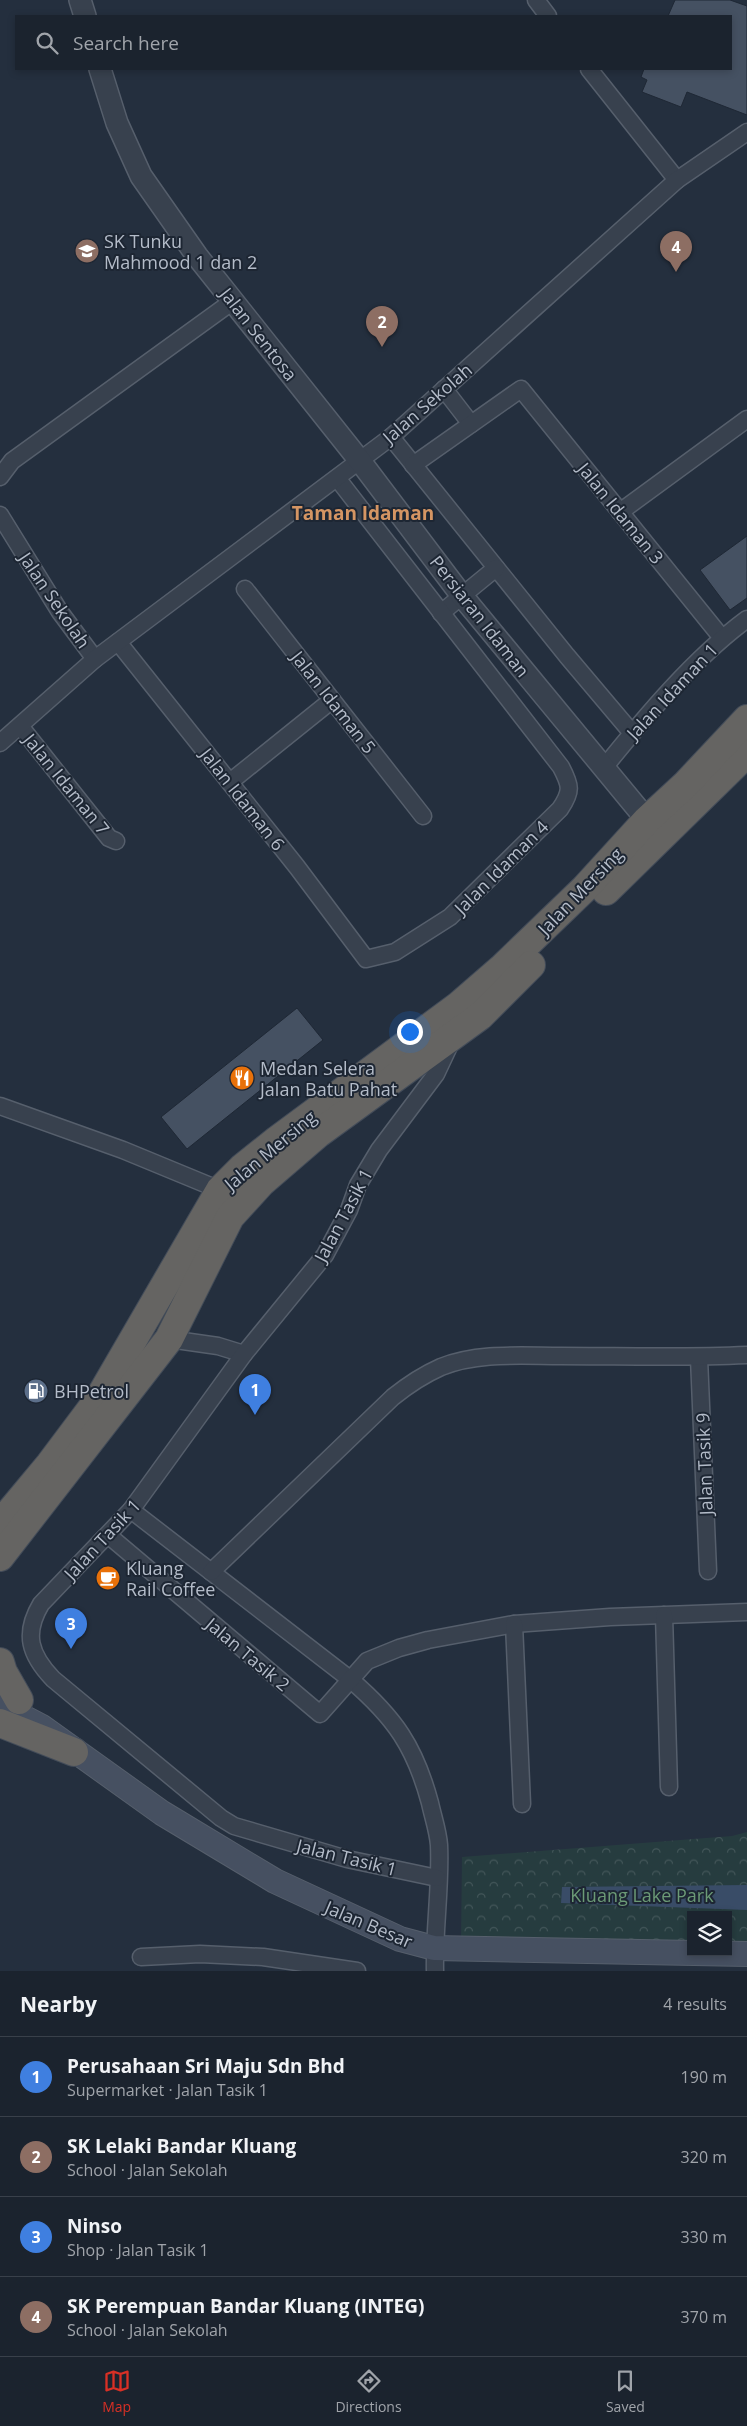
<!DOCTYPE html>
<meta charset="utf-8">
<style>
:root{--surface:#1b232e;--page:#282f3a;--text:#f1f3f6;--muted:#a0a4aa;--line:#39404a;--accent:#d93025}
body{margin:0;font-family:"Open Sans",sans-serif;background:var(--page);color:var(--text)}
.controls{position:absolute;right:15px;bottom:15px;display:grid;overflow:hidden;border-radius:0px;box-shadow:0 2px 8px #0003}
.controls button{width:45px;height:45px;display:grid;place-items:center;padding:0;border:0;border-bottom:1px solid var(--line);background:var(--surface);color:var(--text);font:25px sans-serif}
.you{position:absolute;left:409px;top:1031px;width:18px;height:18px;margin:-12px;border:4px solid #fff;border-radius:50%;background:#1a73e8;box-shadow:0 0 0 8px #1a73e833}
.badge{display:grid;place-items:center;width:32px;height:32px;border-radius:50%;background:var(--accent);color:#fff;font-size:16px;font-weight:700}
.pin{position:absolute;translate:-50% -41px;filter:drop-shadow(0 1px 2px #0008)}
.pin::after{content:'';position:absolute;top:26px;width:18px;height:15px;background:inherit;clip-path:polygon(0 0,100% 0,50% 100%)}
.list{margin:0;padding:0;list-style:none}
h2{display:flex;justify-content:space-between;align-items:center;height:65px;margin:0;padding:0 20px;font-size:21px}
h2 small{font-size:16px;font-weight:400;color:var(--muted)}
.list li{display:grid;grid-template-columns:32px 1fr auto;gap:15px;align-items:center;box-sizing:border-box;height:80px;padding:0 20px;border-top:1px solid var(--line)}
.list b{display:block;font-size:19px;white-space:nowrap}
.list p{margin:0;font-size:16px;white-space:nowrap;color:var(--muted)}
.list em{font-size:16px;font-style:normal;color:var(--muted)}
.icon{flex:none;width:28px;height:28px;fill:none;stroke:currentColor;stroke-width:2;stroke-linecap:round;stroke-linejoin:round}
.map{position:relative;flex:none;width:747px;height:1971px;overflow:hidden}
.search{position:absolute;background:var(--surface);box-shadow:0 2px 8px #0003;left:15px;right:15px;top:15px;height:55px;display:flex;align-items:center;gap:12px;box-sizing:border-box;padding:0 18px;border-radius:0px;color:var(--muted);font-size:19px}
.sheet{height:385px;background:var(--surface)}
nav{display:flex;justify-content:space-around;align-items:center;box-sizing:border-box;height:70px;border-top:1px solid var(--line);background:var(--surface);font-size:14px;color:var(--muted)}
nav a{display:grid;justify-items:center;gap:2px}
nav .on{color:var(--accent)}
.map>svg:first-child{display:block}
.forest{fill:url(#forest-crowns)}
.water{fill:#394c67}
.building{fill:#455162;stroke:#1f2835}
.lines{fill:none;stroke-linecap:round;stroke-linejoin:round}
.minor-casing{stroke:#565f6c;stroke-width:19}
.tertiary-casing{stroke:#565f6c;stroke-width:24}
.secondary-casing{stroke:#565f6c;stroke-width:26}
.trunk-casing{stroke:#434c59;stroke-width:30}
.minor{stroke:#38414e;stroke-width:16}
.tertiary{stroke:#38414e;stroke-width:21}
.secondary{stroke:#465061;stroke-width:24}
.trunk{stroke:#656462;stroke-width:28}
.labels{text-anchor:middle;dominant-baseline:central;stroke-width:4;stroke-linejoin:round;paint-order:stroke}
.poi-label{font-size:18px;fill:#b4bcc9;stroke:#1d2633;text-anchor:start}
.street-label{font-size:18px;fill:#b4bcc9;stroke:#1d2633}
.park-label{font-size:18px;fill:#6b9a76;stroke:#1d2633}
.neighbourhood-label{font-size:19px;font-weight:bold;fill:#d59563;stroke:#1d2633}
</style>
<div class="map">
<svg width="747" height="1971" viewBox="0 0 747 1971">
<defs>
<pattern id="forest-crowns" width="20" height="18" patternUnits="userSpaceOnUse" patternTransform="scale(1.25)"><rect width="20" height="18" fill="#263c3f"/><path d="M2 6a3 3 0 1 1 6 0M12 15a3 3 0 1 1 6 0" fill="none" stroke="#435659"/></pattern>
</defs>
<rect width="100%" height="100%" fill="#242f3e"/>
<path class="forest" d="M747 1832V1947H728V1915H691V1946L461 1944 462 1857 732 1836Z"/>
<path class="water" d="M747 1885V1910L561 1903 562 1887Z"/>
<g class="building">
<path d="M675 0H730L747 6V115L687 92 681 107 642 92 647 80 641 77 644 69H731V16H668Z"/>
<path d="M747 536V598L730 610 700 570Z"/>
<path d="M297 1008 323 1040 187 1149 161 1117Z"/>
</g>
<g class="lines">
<defs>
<g id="minor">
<path d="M536 0 548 16"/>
<path d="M589 69 677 180"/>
<path d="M444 389 471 424"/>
<path d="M391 437 567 656 632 733"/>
<path d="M413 465 521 389 722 638"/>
<path d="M0 477 12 461 233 301"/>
<path d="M620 512 747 419"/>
<path d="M0 515 60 612 95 659"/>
<path d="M245 589 423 816"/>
<path d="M441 613 496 568"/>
<path d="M118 642 297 867 366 959 395 952 450 917 560 809C572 791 571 786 561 767L337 478"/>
<path d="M20 726 109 838 116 841"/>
<path d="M0 743 95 659 391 437 677 180 747 132"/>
<path d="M603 769C644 718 694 658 747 619"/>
<path d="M230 782 332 700"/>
<path d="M0 1106 123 1150 220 1190"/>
<path d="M169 1339 218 1346 244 1354"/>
<path d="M699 1358 708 1571"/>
<path d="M131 1510 351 1680C395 1718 415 1747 430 1803 433 1817 438 1831 439 1845 441 1886 434 1929 435 1971"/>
<path d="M108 1535 320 1714 367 1661 399 1648 428 1640 514 1624 610 1617 747 1612"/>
<path d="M211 1572 393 1397C408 1385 423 1375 441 1367 478 1352 522 1356 561 1356 623 1356 685 1358 747 1355"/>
<path d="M664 1615 669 1787"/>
<path d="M514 1624 522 1804"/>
<path d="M437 1878 347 1859 234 1826 221 1818 53 1679C30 1655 23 1634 41 1604L131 1510 244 1354 325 1255 349 1210 358 1185 379 1150 436 1074 452 1040"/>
<path d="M141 1957 200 1954 263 1957 357 1971"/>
</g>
<g id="tertiary">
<path d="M80 0 85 16"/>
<path d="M100 69 117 123 141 176 197 256 360 461 462 596 647 820"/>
</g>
<path id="secondary" d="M0 1705 42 1727 162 1813 275 1881 400 1939 434 1948 747 1954"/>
<g id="trunk">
<path d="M606 891 747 753"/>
<path d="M0 1524 50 1464 98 1400 220 1190 242 1168 277 1140 458 1006 503 967 585 888 647 820 686 784 747 719"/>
<path d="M0 1557 169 1339 230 1217 261 1183 319 1133 480 1016 531 965"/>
<path d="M0 1662 3 1672 19 1700"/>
<path d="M0 1723 74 1752"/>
</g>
</defs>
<use href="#minor" class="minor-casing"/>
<use href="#tertiary" class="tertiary-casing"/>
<use href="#secondary" class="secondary-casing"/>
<use href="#trunk" class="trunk-casing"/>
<use href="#minor" class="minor"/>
<use href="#tertiary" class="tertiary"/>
<use href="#secondary" class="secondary"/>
<use href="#trunk" class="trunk"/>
</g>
<defs>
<symbol id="school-disc" viewBox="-11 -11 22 22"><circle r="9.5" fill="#8d6e63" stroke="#1d2633"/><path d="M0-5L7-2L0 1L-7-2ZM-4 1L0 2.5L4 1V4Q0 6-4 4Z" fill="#fff"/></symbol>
<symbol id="restaurant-disc" viewBox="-11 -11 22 22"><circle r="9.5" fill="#e8710a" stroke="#1d2633"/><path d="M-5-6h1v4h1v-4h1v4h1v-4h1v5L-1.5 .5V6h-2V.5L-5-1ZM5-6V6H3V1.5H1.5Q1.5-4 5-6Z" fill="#fff"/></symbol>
<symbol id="fuel-disc" viewBox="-11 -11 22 22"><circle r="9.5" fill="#5c6f8a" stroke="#1d2633"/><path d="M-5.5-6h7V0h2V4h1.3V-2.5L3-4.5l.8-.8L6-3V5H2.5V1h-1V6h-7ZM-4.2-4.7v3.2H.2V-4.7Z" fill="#fff"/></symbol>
<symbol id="cafe-disc" viewBox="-11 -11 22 22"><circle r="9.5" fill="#e8710a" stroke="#1d2633"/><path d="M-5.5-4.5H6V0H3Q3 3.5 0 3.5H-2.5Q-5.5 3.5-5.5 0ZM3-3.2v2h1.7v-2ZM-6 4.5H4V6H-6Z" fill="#fff"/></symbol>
</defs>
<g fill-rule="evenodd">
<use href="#school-disc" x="73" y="237" width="28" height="28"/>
<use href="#restaurant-disc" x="228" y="1064" width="28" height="28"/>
<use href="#fuel-disc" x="22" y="1377" width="28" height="28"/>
<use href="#cafe-disc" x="94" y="1564" width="28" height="28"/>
</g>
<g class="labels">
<g class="poi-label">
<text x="104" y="241">SK Tunku<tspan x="104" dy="21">Mahmood 1 dan 2</tspan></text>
<text x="260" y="1068">Medan Selera<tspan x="260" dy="21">Jalan Batu Pahat</tspan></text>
<text x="54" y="1391">BHPetrol</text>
<text x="126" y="1568">Kluang<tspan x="126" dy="21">Rail Coffee</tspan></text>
</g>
<g class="street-label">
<text transform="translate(259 334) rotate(52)">Jalan Sentosa</text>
<text transform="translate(427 403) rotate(-41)">Jalan Sekolah</text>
<text transform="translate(621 513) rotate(51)">Jalan Idaman 3</text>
<text transform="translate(55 600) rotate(56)">Jalan Sekolah</text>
<text transform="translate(480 616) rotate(52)">Persiaran Idaman</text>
<text transform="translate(672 691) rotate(-47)">Jalan Idaman 1</text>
<text transform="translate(334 702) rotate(52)">Jalan Idaman 5</text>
<text transform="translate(67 784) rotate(51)">Jalan Idaman 7</text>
<text transform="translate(243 799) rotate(52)">Jalan Idaman 6</text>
<text transform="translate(501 867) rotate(-45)">Jalan Idaman 4</text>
<text transform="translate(580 891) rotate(-46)">Jalan Mersing</text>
<text transform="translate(270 1150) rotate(-40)">Jalan Mersing</text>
<text transform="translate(343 1215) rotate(-62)">Jalan Tasik 1</text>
<text transform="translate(704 1464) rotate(-92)">Jalan Tasik 9</text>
<text transform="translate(102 1539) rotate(-47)">Jalan Tasik 1</text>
<text transform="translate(248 1654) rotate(40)">Jalan Tasik 2</text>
<text transform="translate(347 1857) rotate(14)">Jalan Tasik 1</text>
<text transform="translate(369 1924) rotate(23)">Jalan Besar</text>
</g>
<g class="park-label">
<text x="642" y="1895">Kluang Lake Park</text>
</g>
<g class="neighbourhood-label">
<text x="363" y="513">Taman Idaman</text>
</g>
</g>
</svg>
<div class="controls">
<button><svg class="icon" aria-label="layers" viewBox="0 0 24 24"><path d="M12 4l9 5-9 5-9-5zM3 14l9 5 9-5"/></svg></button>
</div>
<div class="you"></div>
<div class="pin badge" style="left:255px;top:1415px;background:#3f7fe0">1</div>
<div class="pin badge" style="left:382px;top:347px;background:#8d6e63">2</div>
<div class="pin badge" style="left:71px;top:1649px;background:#3f7fe0">3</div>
<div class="pin badge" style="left:676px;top:272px;background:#8d6e63">4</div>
<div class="search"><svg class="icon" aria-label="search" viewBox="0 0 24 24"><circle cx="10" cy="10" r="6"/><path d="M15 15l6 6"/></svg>Search here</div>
</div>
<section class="sheet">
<h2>Nearby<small>4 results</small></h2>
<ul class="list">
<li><span class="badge" style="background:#3f7fe0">1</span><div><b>Perusahaan Sri Maju Sdn Bhd</b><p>Supermarket · Jalan Tasik 1</p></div><em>190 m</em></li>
<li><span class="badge" style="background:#8d6e63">2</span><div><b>SK Lelaki Bandar Kluang</b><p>School · Jalan Sekolah</p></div><em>320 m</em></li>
<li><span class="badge" style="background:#3f7fe0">3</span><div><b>Ninso</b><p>Shop · Jalan Tasik 1</p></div><em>330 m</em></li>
<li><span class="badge" style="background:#8d6e63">4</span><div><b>SK Perempuan Bandar Kluang (INTEG)</b><p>School · Jalan Sekolah</p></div><em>370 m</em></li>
</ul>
</section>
<nav>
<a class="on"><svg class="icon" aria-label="map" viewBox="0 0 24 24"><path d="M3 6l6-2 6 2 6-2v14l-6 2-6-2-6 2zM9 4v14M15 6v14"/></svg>Map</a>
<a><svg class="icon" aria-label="directions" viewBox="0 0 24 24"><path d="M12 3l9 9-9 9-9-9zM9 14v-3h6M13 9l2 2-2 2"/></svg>Directions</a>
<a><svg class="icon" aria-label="saved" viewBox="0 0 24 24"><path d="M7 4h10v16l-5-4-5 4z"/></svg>Saved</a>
</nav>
